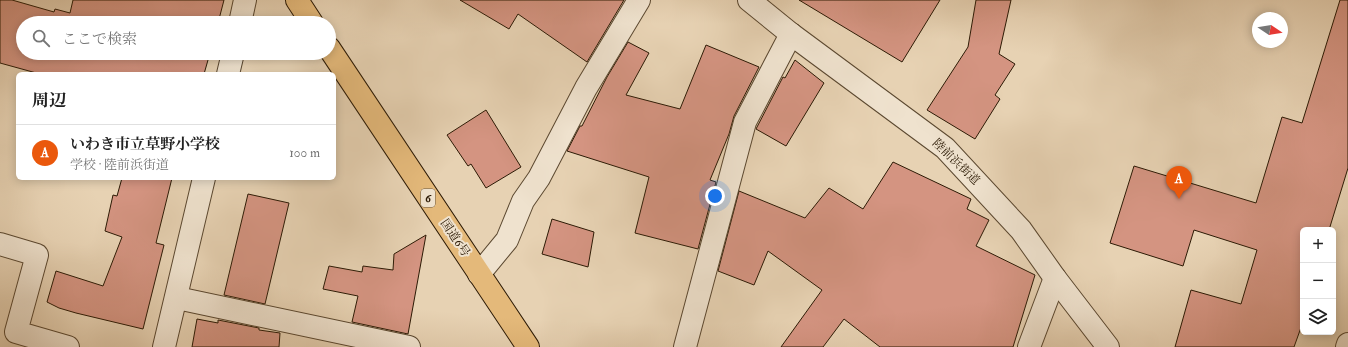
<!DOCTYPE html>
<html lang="ja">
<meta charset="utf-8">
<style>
:root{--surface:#fff;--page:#f6f6f6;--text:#222;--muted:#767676;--line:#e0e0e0;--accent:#ea580c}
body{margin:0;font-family:"IM FELL Double Pica","Noto Serif JP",serif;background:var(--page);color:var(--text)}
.controls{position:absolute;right:12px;bottom:12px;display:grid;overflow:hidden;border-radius:6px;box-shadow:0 2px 10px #0003}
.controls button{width:36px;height:36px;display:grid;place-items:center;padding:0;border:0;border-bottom:1px solid var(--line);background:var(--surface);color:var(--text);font:20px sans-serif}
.compass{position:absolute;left:1252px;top:12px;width:36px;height:36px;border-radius:50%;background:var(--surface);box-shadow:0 2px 10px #0003;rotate:102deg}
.you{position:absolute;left:715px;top:196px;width:14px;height:14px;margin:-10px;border:3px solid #fff;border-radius:50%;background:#1a73e8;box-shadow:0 0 0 6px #1a73e833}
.badge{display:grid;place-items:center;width:26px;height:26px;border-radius:50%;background:var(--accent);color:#fff;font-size:13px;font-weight:700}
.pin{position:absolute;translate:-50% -33px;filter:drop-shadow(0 1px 2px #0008)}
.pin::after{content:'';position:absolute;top:21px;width:14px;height:12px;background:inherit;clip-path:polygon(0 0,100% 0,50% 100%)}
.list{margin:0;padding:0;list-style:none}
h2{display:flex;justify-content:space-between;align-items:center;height:52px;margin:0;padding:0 16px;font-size:17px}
h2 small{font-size:13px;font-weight:400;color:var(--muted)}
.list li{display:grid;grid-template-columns:26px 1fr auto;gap:12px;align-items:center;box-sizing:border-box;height:56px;padding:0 16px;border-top:1px solid var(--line)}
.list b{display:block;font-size:15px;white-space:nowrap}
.list p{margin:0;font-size:13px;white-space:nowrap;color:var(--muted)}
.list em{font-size:13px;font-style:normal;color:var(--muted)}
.icon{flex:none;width:22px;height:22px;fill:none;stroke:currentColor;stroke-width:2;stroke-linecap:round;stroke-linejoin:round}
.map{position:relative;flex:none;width:1348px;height:347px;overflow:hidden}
.search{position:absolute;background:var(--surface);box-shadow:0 2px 10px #0003;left:16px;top:16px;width:320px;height:44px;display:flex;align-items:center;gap:10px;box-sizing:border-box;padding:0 14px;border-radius:22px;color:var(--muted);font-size:15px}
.panel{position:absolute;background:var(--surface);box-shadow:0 2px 10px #0003;left:16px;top:72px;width:320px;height:108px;border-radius:6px}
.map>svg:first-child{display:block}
.building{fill:#d49481;stroke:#2c1a05}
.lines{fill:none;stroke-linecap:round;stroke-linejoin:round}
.minor-casing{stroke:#5b4830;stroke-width:24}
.highway-casing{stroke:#2c1a05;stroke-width:24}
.minor{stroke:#efe2ce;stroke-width:22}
.highway{stroke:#e4b97a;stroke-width:22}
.labels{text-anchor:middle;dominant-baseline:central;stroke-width:4;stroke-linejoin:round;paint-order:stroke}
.shield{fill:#efe2ce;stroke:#665641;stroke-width:1}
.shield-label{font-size:11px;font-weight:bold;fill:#2c1a05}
.street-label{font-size:12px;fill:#2c1a05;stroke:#efe2ce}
</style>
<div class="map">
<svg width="1348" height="347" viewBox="0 0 1348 347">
<rect width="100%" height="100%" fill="#e7d2b3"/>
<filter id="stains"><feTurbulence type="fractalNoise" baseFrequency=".005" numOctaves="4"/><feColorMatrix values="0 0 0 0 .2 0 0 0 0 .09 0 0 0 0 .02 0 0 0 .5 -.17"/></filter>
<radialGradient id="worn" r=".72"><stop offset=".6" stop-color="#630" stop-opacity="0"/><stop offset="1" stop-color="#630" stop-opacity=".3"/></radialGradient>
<g class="building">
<path d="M0 0H12L54 12 55 9 70 13 73 0H224L218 23H23V53H210L204 74H40L0 63Z"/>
<path d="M460 0H624L587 62 518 14 509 29Z"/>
<path d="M799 0H940L902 62Z"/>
<path d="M976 0H1011L999 54 1015 64 995 95 1000 99 975 139 927 110 968 47Z"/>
<path d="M1340 0H1348V168L1329 230H1303V322L1294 347H1175L1191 290 1241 304 1257 250 1194 230 1183 266 1110 243 1134 166 1256 203 1282 117 1302 123Z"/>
<path d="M628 42 649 53 626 95 680 109 706 45 759 67 734 116 729 134 710 180 716 182 698 249 635 233 649 177 567 151 580 126H582L607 77Z"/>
<path d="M795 60 824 83 786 146 756 129 783 77 785 78Z"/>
<path d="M486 110 521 167 486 188 471 164 468 166 447 135Z"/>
<path d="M893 162 971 199 967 209 989 220 976 246 1035 275 1013 347H880L844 319 823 347H781L822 290 768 251 754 285 718 271 739 191 805 218 829 188 863 209Z"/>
<path d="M122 178H172L156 243 164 245 143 329 76 313 59 308 47 302 56 271 103 286 122 237 105 231 113 195 117 196Z"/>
<path d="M248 194 289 203 265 304 224 295Z"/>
<path d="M552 219 594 232 588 267 542 254Z"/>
<path d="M426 235 408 334 352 322 358 296 323 289 329 266 362 272 363 266 393 270 394 254Z"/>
<path d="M197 319 218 323V320L259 328V330L280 333 279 347H192Z"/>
</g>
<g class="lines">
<defs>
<g id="minor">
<path d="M749 0 791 34 945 148 1021 230 1055 278 1108 347"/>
<path d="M240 23 245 0"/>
<path d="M228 74 233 53"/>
<path d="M0 244 37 255 16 332 68 347"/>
<path d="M479 274 507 240 523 201 539 178 586 88 639 0"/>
<path d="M177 298 409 347"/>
<path d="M164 347 204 178"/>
<path d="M685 347 745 122 791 34"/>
<path d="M1029 347 1055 278"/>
<path d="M1347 347 1348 344"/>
</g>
<g id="highway">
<path d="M297 0 312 23"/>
<path d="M329 48 528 347"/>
</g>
</defs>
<use href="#minor" class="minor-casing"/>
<use href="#highway" class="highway-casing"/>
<use href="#minor" class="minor"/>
<use href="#highway" class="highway"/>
</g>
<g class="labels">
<rect class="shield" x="421" y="189" width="14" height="18" rx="3"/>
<g class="shield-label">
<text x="428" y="198">6</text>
</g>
<g class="street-label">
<text transform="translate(956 162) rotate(44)">陸前浜街道</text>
<text transform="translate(455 238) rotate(56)">国道6号</text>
</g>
</g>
<rect width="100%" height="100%" filter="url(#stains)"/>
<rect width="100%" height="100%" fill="url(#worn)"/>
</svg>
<div class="controls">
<button>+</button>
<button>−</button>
<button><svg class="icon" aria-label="layers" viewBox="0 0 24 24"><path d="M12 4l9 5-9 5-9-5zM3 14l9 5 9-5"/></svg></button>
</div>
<svg class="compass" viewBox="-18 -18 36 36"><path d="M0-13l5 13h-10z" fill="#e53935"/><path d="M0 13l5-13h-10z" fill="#767676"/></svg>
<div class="you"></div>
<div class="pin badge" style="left:1179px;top:199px">A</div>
<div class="search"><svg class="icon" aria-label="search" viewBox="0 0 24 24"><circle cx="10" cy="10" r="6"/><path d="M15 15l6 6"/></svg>ここで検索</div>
<section class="panel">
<h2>周辺<small></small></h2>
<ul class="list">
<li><span class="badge">A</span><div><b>いわき市立草野小学校</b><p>学校 · 陸前浜街道</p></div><em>100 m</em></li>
</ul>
</section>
</div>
